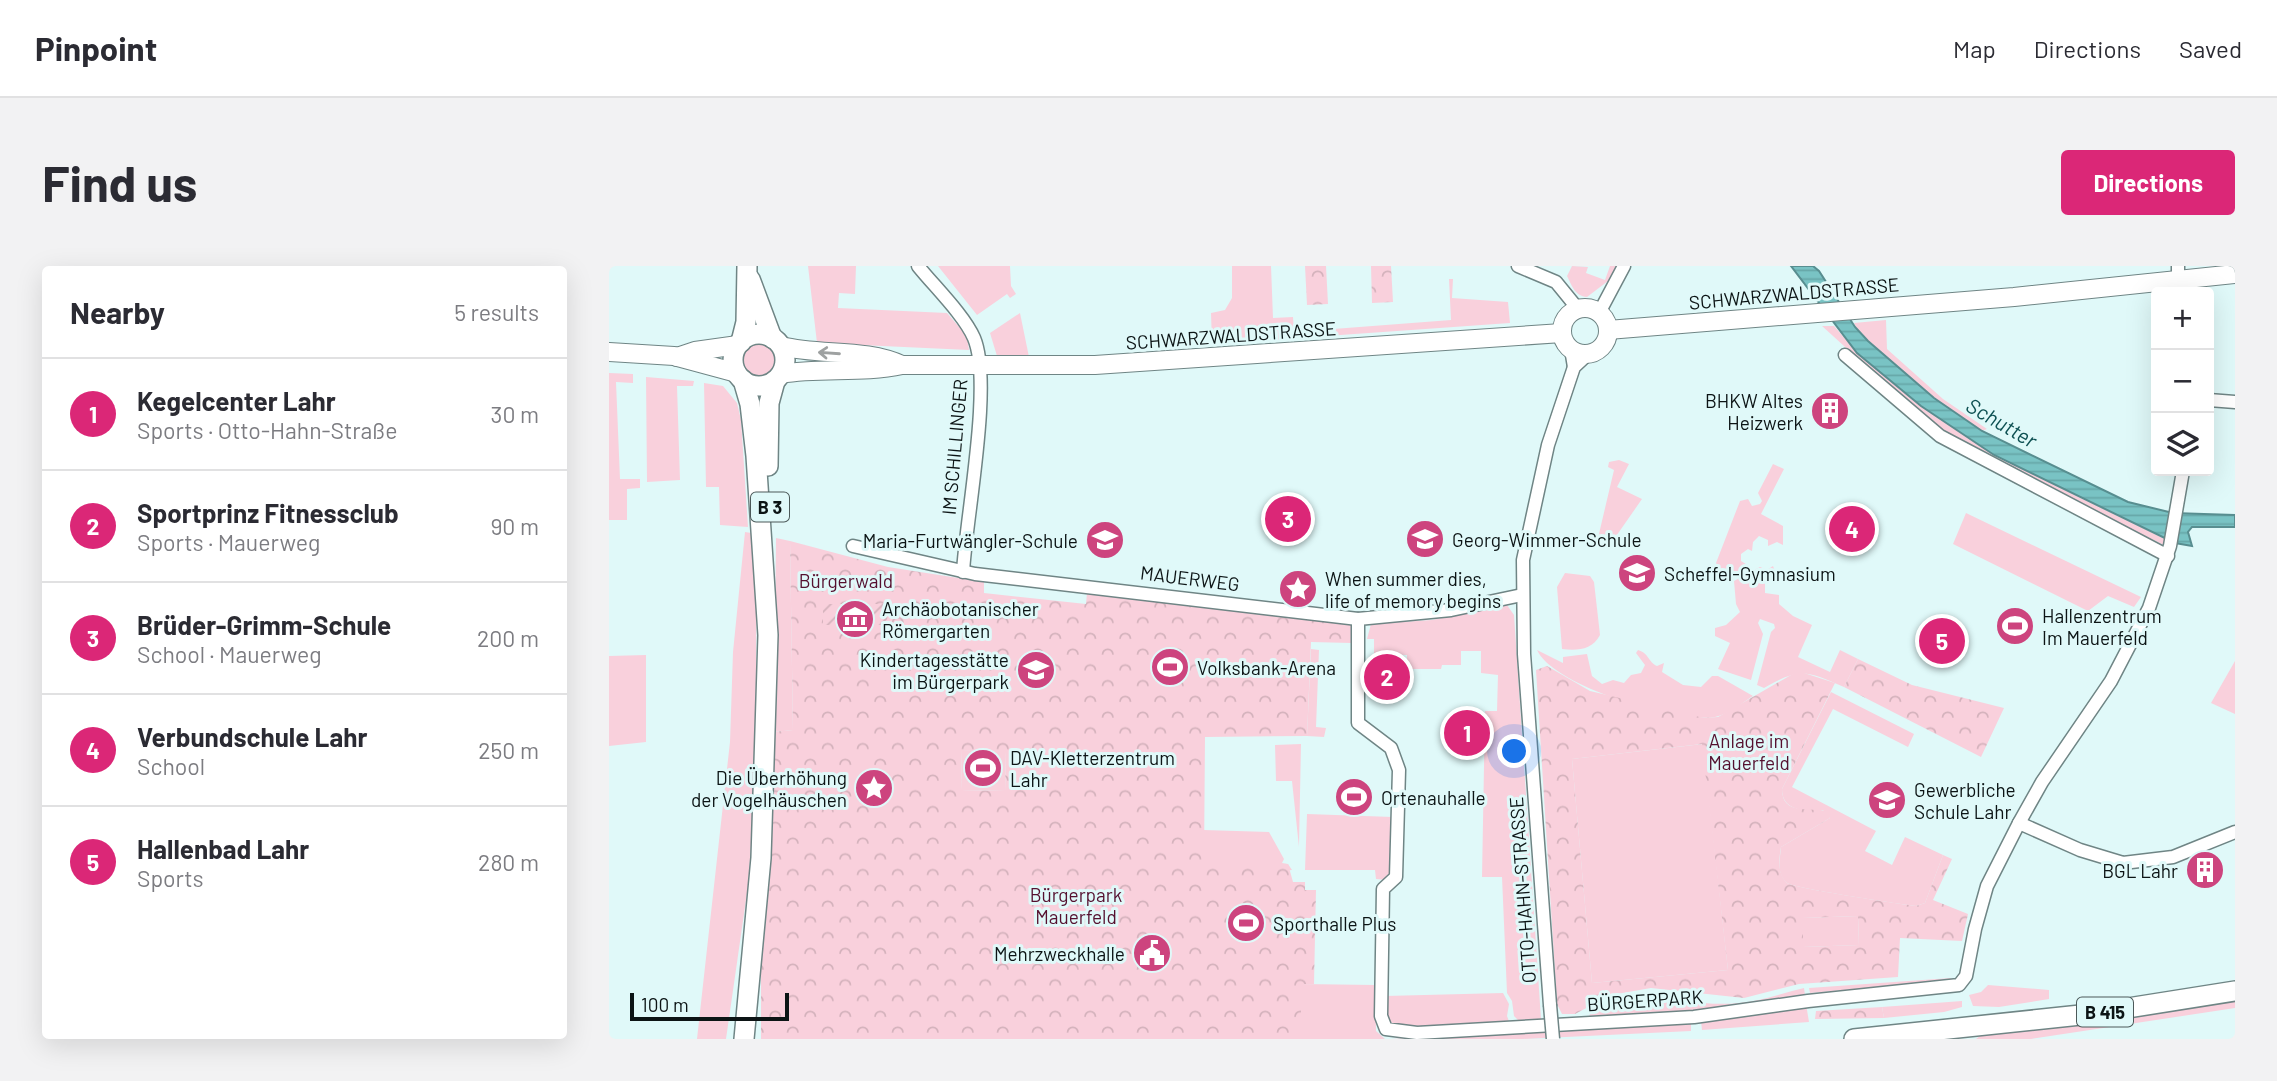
<!DOCTYPE html>
<meta charset="utf-8">
<style>
:root{--surface:#fff;--page:#f2f2f3;--text:#2b2b33;--muted:#7c7c81;--line:#e1e1e2;--accent:#db2777}
body{margin:0;font-family:Barlow,sans-serif;background:var(--page);color:var(--text)}
.controls{position:absolute;right:21px;top:21px;display:grid;overflow:hidden;border-radius:7px;box-shadow:0 7px 28px #0002}
.controls button{width:63px;height:63px;display:grid;place-items:center;padding:0;border:0;border-bottom:2px solid var(--line);background:var(--surface);color:var(--text);font:35px sans-serif}
.scale{position:absolute;left:21px;bottom:18px;width:159px;box-sizing:border-box;padding-left:7px;border:4px solid #0c1415;border-top:0;font-size:19px;line-height:24px;white-space:nowrap;color:#0c1415;-webkit-text-stroke:5px #e0f9f9;paint-order:stroke}
.you{position:absolute;left:906px;top:486px;width:24px;height:24px;margin:-18px;border:5px solid #fff;border-radius:50%;background:#1a73e8;box-shadow:0 0 0 10px #1a73e833}
.badge{display:grid;place-items:center;width:46px;height:46px;border-radius:50%;background:var(--accent);color:#fff;font-size:23px;font-weight:700}
.pin{position:absolute;translate:-50% -50%;border:4px solid #fff;box-shadow:0 2px 7px #0006}
.list{margin:0;padding:0;list-style:none}
h2{display:flex;justify-content:space-between;align-items:center;height:91px;margin:0;padding:0 28px;font-size:30px}
h2 small{font-size:23px;font-weight:400;color:var(--muted)}
.list li{display:grid;grid-template-columns:46px 1fr auto;gap:21px;align-items:center;box-sizing:border-box;height:112px;padding:0 28px;border-top:2px solid var(--line)}
.list b{display:block;font-size:26px;white-space:nowrap}
.list p{margin:0;font-size:23px;white-space:nowrap;color:var(--muted)}
.list em{font-size:23px;font-style:normal;color:var(--muted)}
.icon{flex:none;width:38px;height:38px;fill:none;stroke:currentColor;stroke-width:2;stroke-linecap:round;stroke-linejoin:round}
.map{position:relative;flex:none;width:1626px;height:773px;overflow:hidden;border-radius:7px}
header{display:flex;align-items:center;gap:42px;box-sizing:border-box;height:98px;padding:0 35px;background:var(--surface);border-bottom:2px solid var(--line)}
header strong{font-size:33px}
nav{display:flex;gap:38px;margin-inline-start:auto;font-size:24px}
.intro{display:flex;align-items:center;justify-content:space-between;box-sizing:border-box;height:168px;padding:0 42px}
h1{margin:0;font-size:49px}
.button{padding:18px 32px;border-radius:7px;background:var(--accent);color:#fff;font-size:24px;font-weight:700}
main{display:flex;gap:42px;padding:0 42px}
aside{flex:1;background:var(--surface);border-radius:7px;box-shadow:0 7px 28px #0002}
.map>svg:first-child{display:block}
.grass{fill:#f9d0dc}
.forest{fill:url(#forest-crowns);fill-rule:evenodd}
.garden{fill:url(#garden-furrows)}
.water{fill:url(#water-rules);stroke:#588e90;stroke-width:2}
.lines{fill:none;stroke-linecap:round;stroke-linejoin:round}
.street-casing{stroke:#6f8585;stroke-width:15}
.secondary-casing{stroke:#6f8585;stroke-width:20}
.primary-casing{stroke:#6f8585;stroke-width:22}
.street{stroke:#fff;stroke-width:12}
.secondary{stroke:#fff;stroke-width:18}
.primary{stroke:#fff;stroke-width:19}
.street-bridge-casing{stroke:#6f8585;stroke-width:15;stroke-linecap:butt}
.street-bridge{stroke:#fff;stroke-width:12}
.oneway{stroke:#9ea1a1}
.labels{text-anchor:middle;dominant-baseline:central;stroke-width:6;stroke-linejoin:round;paint-order:stroke}
.shield{fill:#e0f9f9;stroke:#4c5959;stroke-width:2}
.shield-label{font-size:18px;font-weight:bold;fill:#0c1415}
.street-label{font-size:19px;fill:#0c1415;stroke:#e0f9f9}
.poi-label{font-size:19px;fill:#0c1415;stroke:#e0f9f9;text-anchor:start}
.park-label{font-size:19px;fill:#55102f;stroke:#e0f9f9}
.water-label{font-size:21px;font-style:italic;fill:#0e5153;stroke:#e0f9f9}
</style>
<header>
<strong>Pinpoint</strong>
<nav><a>Map</a><a>Directions</a><a>Saved</a></nav>
</header>
<div class="intro"><h1>Find us</h1><a class="button">Directions</a></div>
<main>
<aside>
<h2>Nearby<small>5 results</small></h2>
<ul class="list">
<li><span class="badge">1</span><div><b>Kegelcenter Lahr</b><p>Sports · Otto-Hahn-Straße</p></div><em>30 m</em></li>
<li><span class="badge">2</span><div><b>Sportprinz Fitnessclub</b><p>Sports · Mauerweg</p></div><em>90 m</em></li>
<li><span class="badge">3</span><div><b>Brüder-Grimm-Schule</b><p>School · Mauerweg</p></div><em>200 m</em></li>
<li><span class="badge">4</span><div><b>Verbundschule Lahr</b><p>School</p></div><em>250 m</em></li>
<li><span class="badge">5</span><div><b>Hallenbad Lahr</b><p>Sports</p></div><em>280 m</em></li>
</ul>
</aside>
<div class="map">
<svg width="1626" height="773" viewBox="0 0 1626 773">
<defs>
<pattern id="forest-crowns" width="20" height="18" patternUnits="userSpaceOnUse" patternTransform="scale(1.75)"><rect width="20" height="18" fill="#f9d0dc"/><path d="M2 6a3 3 0 1 1 6 0M12 15a3 3 0 1 1 6 0" fill="none" stroke="#d4b2bc"/></pattern>
<pattern id="garden-furrows" width="10" height="10" patternUnits="userSpaceOnUse" patternTransform="scale(1.75)"><rect width="10" height="10" fill="#f9d0dc"/><path d="M-1 1l2-2M0 10L10 0M9 11l2-2" fill="none" stroke="#d4b2bc"/></pattern>
<pattern id="water-rules" width="6" height="5" patternUnits="userSpaceOnUse" patternTransform="scale(1.75)"><rect width="6" height="5" fill="#79c3c4"/><path d="M0 2.5h6" fill="none" stroke="#67a7a8"/></pattern>
</defs>
<rect width="100%" height="100%" fill="#e0f9f9"/>
<g class="grass">
<path d="M199 0H247L246 28 230 27 229 42 338 47 358 70 360 84 208 77Z"/>
<path d="M329 0H401L402 20 407 28 401 32 398 28 368 49Z"/>
<path d="M623 0H662L664 52 684 51 685 66 842 54 840 13H844L843 32 899 36 901 57 603 78 602 47 616 44 623 32Z"/>
<path d="M963 0 979 1 977 7 996 14 1001 0H1009L999 15 978 31C966 30 963 20 958 10Z"/>
<path d="M411 47 420 91 388 90 381 67Z"/>
<path d="M1277 54 1278 83 1334 133 1378 163 1373 165C1342 144 1259 89 1245 57Z"/>
<path d="M1213 60H1225C1314 163 1438 214 1558 274L1557 280 1464 235 1339 167 1289 129Z"/>
<circle cx="150" cy="96" r="19"/>
<path d="M0 107 24 108V117L7 116 11 213H31V222L18 223V254H0Z"/>
<path d="M37 111 85 115 84 120H68L71 214 38 216Z"/>
<path d="M95 117 114 120 128 137 132 154 139 261 111 259 110 221H97Z"/>
<path d="M1010 194 1020 198 1008 221 1033 233 1003 276 989 272 1005 204 999 201 1000 196Z"/>
<path d="M1164 198 1175 203 1152 248 1174 260V279L1168 276 1159 280V274L1150 270 1144 276 1143 285 1139 283 1132 288V295L1140 300 1123 312 1115 310 1107 297 1131 235 1139 233 1143 240 1151 238 1153 235 1149 227Z"/>
<path d="M1357 247 1532 331 1525 341 1499 330 1479 345 1344 278Z"/>
<path d="M136 266 148 268 146 528 139 620 117 773H88L121 476 124 386Z"/>
<path d="M167 272 181 275 184 464 165 466Z"/>
<path d="M1164 300 1168 310 1156 317V327L1170 329V338L1184 350 1203 359 1189 391 1221 406 1231 384 1249 393 1235 421C1197 405 1192 401 1155 422L1148 419 1162 366 1166 362 1165 358 1151 353 1149 357 1154 368 1142 414 1109 403 1121 377 1106 370V362L1117 359 1131 346 1127 338 1125 315 1151 301 1158 304Z"/>
<path d="M956 307 981 310 985 316 991 369C983 384 968 385 953 383L948 321Z"/>
<path d="M898 339 905 349 932 753 909 754 905 750 903 735 898 727 893 611H873L876 445H888L889 409 872 407V385H852V399H833L832 403H798V389L765 388V373H758L762 358 823 354Z"/>
<path d="M702 383 710 384 707 461 717 462 715 471 698 470Z"/>
<path d="M928 384 954 397V391L978 388 983 410 993 418 1004 414 1015 417 1022 409 1032 407 1036 399 1027 387 1029 384C1040 387 1039 396 1048 400L1055 397 1053 406 1074 419 1092 421 1103 410H1109L1144 430C1133 437 1120 448 1106 451 1070 458 944 420 928 384Z"/>
<path d="M37 389V476L0 480V390Z"/>
<path d="M1626 395V448L1602 437Z"/>
<path d="M1222 426 1305 468 1299 481 1224 443 1183 521 1267 565 1256 585 1283 599 1296 571 1334 589 1316 637 1307 640C1290 638 1184 622 1178 617 1167 607 1171 594 1172 581L1221 552 1214 544C1197 545 1173 546 1173 523Z"/>
<path d="M692 478 690 579V581L683 515H667L666 479Z"/>
<path d="M1094 478 1119 704 983 717 963 493Z"/>
<path d="M353 484 397 485 396 525 352 524Z"/>
<path d="M698 548 784 551 783 609 779 614 767 613 766 604H696Z"/>
<path d="M595 564 660 566 675 593 673 597 679 598 683 604 594 614Z"/>
<path d="M1249 650 1250 679 1194 681 1193 652Z"/>
<path d="M1342 712 1341 715 1201 727 1200 722Z"/>
<path d="M692 718 766 719 767 765 776 773H692Z"/>
<path d="M1379 719 1440 724V733L1390 741 1364 740 1360 729 1372 726Z"/>
<path d="M1195 722 1196 729 1100 745 980 752 981 747C1038 714 1073 743 1130 737 1152 735 1174 727 1195 722Z"/>
<path d="M894 727 900 738 898 750 901 758 791 762 777 753 776 730Z"/>
<path d="M1626 732V742L1422 773H1367L1372 769Z"/>
<path d="M1353 735V741L1335 746 1275 752 1273 741Z"/>
<path d="M1197 738 1200 756 1093 764 1092 755Z"/>
<path d="M1082 755V765L914 773H782Z"/>
</g>
<g class="forest">
<path d="M696 0H717L719 38 698 39Z"/>
<path d="M762 0H782L784 36 763 37Z"/>
<path d="M181 275 279 301 375 316V327L477 338 478 327 742 355V377L702 376 698 470 596 471 595 597 679 598 684 616H696V624H707L705 718H692V773H152V687L164 466 184 464ZM353 484 397 486 396 525 352 524Z"/>
<path d="M1249 393 1303 419 1395 442 1372 491 1235 421Z"/>
<path d="M938 400 981 425 1095 452 1109 451 1189 405 1226 417 1173 523C1173 550 1201 541 1218 545L1221 552 1172 581C1170 593 1168 607 1178 617 1184 622 1291 638 1307 640L1316 637 1334 589 1343 593 1324 634 1359 648 1353 675 1291 672 1289 711 1190 718 1135 732 1042 722 1002 729 966 748H953L948 738 927 404ZM1093 478 1119 704 983 717 963 493ZM1249 650 1250 679 1194 681V652Z"/>
<path d="M1273 741 1275 752 1206 753 1207 745Z"/>
</g>
<path class="garden" d="M214 338H279L278 359H214Z"/>
<path class="water" d="M1182 0H1204L1210 5 1246 61 1259 75 1325 132 1373 165 1519 236 1564 247 1626 249V261H1583L1579 266 1583 280 1566 277 1385 189 1312 140 1248 87Z"/>
<g class="lines">
<defs>
<g id="street">
<path d="M309 0C325 20 355 49 365 72 384 117 357 251 354 306"/>
<path d="M909 0 947 16 969 43"/>
<path d="M1569 0V26"/>
<path d="M990 47 1015 0"/>
<path d="M962 83 965 101"/>
<path d="M1236 89 1331 170 1559 290"/>
<path d="M1600 134 1626 136"/>
<path d="M244 280 366 308 749 353"/>
<path d="M913 329 842 344 749 353V457L782 482 790 504 787 611 774 623 772 750 777 763 808 767 1085 751 1199 735 1350 719 1357 710 1366 663 1378 620 1410 557 1433 516 1502 415 1540 342 1561 280 1574 205"/>
<path d="M1410 557 1471 584 1514 597 1564 591 1626 566"/>
<path d="M941 739 915 388 914 294 939 179 965 101 979 88"/>
</g>
<g id="secondary">
<circle cx="976" cy="65" r="23"/>
<path d="M999 64 1405 31 1626 8"/>
<path d="M172 80C211 90 256 82 293 99"/>
<path d="M0 86 65 90 128 107"/>
<path d="M68 91 86 85 129 79"/>
<path d="M172 108C212 101 253 108 293 99H486L953 67"/>
</g>
<g id="primary">
<path d="M141 13 163 72"/>
<circle cx="150" cy="94" r="26"/>
<path d="M132 76 137 56 138 0"/>
<path d="M134 114 141 138 147 190 159 369 152 592 135 773"/>
<path d="M159 200 160 137 166 115"/>
<path d="M1245 773 1481 748 1626 725"/>
</g>
</defs>
<use href="#street" class="street-casing"/>
<use href="#secondary" class="secondary-casing"/>
<use href="#primary" class="primary-casing"/>
<use href="#street" class="street"/>
<use href="#secondary" class="secondary"/>
<use href="#primary" class="primary"/>
<defs>
<path id="street-bridge" d="M941 739 944 773"/>
</defs>
<use href="#street-bridge" class="street-bridge-casing"/>
<use href="#street-bridge" class="street-bridge"/>
</g>
<defs><path id="oneway-shaft" d="M-6 0H5M1.5-3L5.5 0L1.5 3" fill="none" stroke-width="1.6" stroke-linecap="round" stroke-linejoin="round" transform="scale(1.75)"/></defs>
<use class="oneway" href="#oneway-shaft" transform="translate(220 87) rotate(-176)"/>
<defs>
<symbol id="building-disc" viewBox="-11 -11 22 22"><circle r="9.5" fill="#cd447e" stroke="#e0f9f9"/><path d="M-4-6H4V6H1V3H-1V6H-4ZM-2.5-4.3h1.7v1.8h-1.7ZM.8-4.3h1.7v1.8H.8ZM-2.5-1h1.7V.8h-1.7ZM.8-1h1.7V.8H.8Z" fill="#fff"/></symbol>
<symbol id="school-disc" viewBox="-11 -11 22 22"><circle r="9.5" fill="#cd447e" stroke="#e0f9f9"/><path d="M0-5L7-2L0 1L-7-2ZM-4 1L0 2.5L4 1V4Q0 6-4 4Z" fill="#fff"/></symbol>
<symbol id="sight-disc" viewBox="-11 -11 22 22"><circle r="9.5" fill="#cd447e" stroke="#e0f9f9"/><path d="M0-6L1.8-2.2L6-1.7L2.9 1.2L3.7 5.4L0 3.3L-3.7 5.4L-2.9 1.2L-6-1.7L-1.8-2.2Z" fill="#fff"/></symbol>
<symbol id="museum-disc" viewBox="-11 -11 22 22"><circle r="9.5" fill="#cd447e" stroke="#e0f9f9"/><path d="M0-6L6-3V-2H-6V-3ZM-5-1h2V3h-2ZM-1-1h2V3h-2ZM3-1h2V3H3ZM-6 4H6V6H-6Z" fill="#fff"/></symbol>
<symbol id="stadium-disc" viewBox="-11 -11 22 22"><circle r="9.5" fill="#cd447e" stroke="#e0f9f9"/><path d="M0-5a6.5 5 0 1 0 0 10a6.5 5 0 1 0 0-10ZM-3.5-1.8h7v3.6h-7Z" fill="#fff"/></symbol>
<symbol id="civic-disc" viewBox="-11 -11 22 22"><circle r="9.5" fill="#cd447e" stroke="#e0f9f9"/><path d="M-.6-6.5H3V-4.5H.6V-3L4-1V1h2V6H-6V1h2V-1L-.6-3ZM-1.2 2.5V6h2.4V2.5Z" fill="#fff"/></symbol>
</defs>
<g fill-rule="evenodd">
<use href="#building-disc" x="1199" y="123" width="44" height="44"/>
<use href="#school-disc" x="794" y="251" width="44" height="44"/>
<use href="#school-disc" x="474" y="252" width="44" height="44"/>
<use href="#school-disc" x="1006" y="285" width="44" height="44"/>
<use href="#sight-disc" x="667" y="301" width="44" height="44"/>
<use href="#museum-disc" x="224" y="331" width="44" height="44"/>
<use href="#stadium-disc" x="1384" y="338" width="44" height="44"/>
<use href="#stadium-disc" x="539" y="379" width="44" height="44"/>
<use href="#school-disc" x="405" y="382" width="44" height="44"/>
<use href="#stadium-disc" x="352" y="480" width="44" height="44"/>
<use href="#sight-disc" x="243" y="500" width="44" height="44"/>
<use href="#stadium-disc" x="723" y="509" width="44" height="44"/>
<use href="#school-disc" x="1256" y="512" width="44" height="44"/>
<use href="#building-disc" x="1574" y="582" width="44" height="44"/>
<use href="#stadium-disc" x="615" y="635" width="44" height="44"/>
<use href="#civic-disc" x="521" y="665" width="44" height="44"/>
</g>
<g class="labels">
<g class="shield">
<rect x="142" y="226.5" width="38" height="29" rx="5"/>
<rect x="1468" y="731.5" width="56" height="29" rx="5"/>
</g>
<g class="shield-label">
<text x="161" y="241">B 3</text>
<text x="1496" y="746">B 415</text>
</g>
<g class="street-label">
<text transform="translate(1185 27) rotate(-5)">SCHWARZWALDSTRASSE</text>
<text transform="translate(622 69) rotate(-4)">SCHWARZWALDSTRASSE</text>
<text transform="translate(345 181) rotate(-85)">IM SCHILLINGER</text>
<text transform="translate(581 312) rotate(7)">MAUERWEG</text>
<text transform="translate(913 624) rotate(-94)">OTTO-HAHN-STRASSE</text>
<text transform="translate(1036 734) rotate(-4)">BÜRGERPARK</text>
</g>
<g class="poi-label">
<text x="1194" y="134" text-anchor="end">BHKW Altes<tspan x="1194" dy="22">Heizwerk</tspan></text>
<text x="843" y="273">Georg-Wimmer-Schule</text>
<text x="469" y="274" text-anchor="end">Maria-Furtwängler-Schule</text>
<text x="1055" y="307">Scheffel-Gymnasium</text>
<text x="716" y="312">When summer dies,<tspan x="716" dy="22">life of memory begins</tspan></text>
<text x="273" y="342">Archäobotanischer<tspan x="273" dy="22">Römergarten</tspan></text>
<text x="1433" y="349">Hallenzentrum<tspan x="1433" dy="22">Im Mauerfeld</tspan></text>
<text x="400" y="393" text-anchor="end">Kindertagesstätte<tspan x="400" dy="22">im Bürgerpark</tspan></text>
<text x="588" y="401">Volksbank-Arena</text>
<text x="401" y="491">DAV-Kletterzentrum<tspan x="401" dy="22">Lahr</tspan></text>
<text x="238" y="511" text-anchor="end">Die Überhöhung<tspan x="238" dy="22">der Vogelhäuschen</tspan></text>
<text x="1305" y="523">Gewerbliche<tspan x="1305" dy="22">Schule Lahr</tspan></text>
<text x="772" y="531">Ortenauhalle</text>
<text x="1569" y="604" text-anchor="end">BGL Lahr</text>
<text x="664" y="657">Sporthalle Plus</text>
<text x="516" y="687" text-anchor="end">Mehrzweckhalle</text>
</g>
<g class="park-label">
<text x="237" y="314">Bürgerwald</text>
<text x="1140" y="474">Anlage im<tspan x="1140" dy="22">Mauerfeld</tspan></text>
<text x="467" y="628">Bürgerpark<tspan x="467" dy="22">Mauerfeld</tspan></text>
</g>
<g class="water-label">
<text transform="translate(1393 156) rotate(30)">Schutter</text>
</g>
</g>
</svg>
<div class="controls">
<button>+</button>
<button>−</button>
<button><svg class="icon" aria-label="layers" viewBox="0 0 24 24"><path d="M12 4l9 5-9 5-9-5zM3 14l9 5 9-5"/></svg></button>
</div>
<div class="scale">100 m</div>
<div class="you"></div>
<div class="pin badge" style="left:858px;top:467px">1</div>
<div class="pin badge" style="left:778px;top:411px">2</div>
<div class="pin badge" style="left:679px;top:253px">3</div>
<div class="pin badge" style="left:1243px;top:263px">4</div>
<div class="pin badge" style="left:1333px;top:375px">5</div>
</div>
</main>
